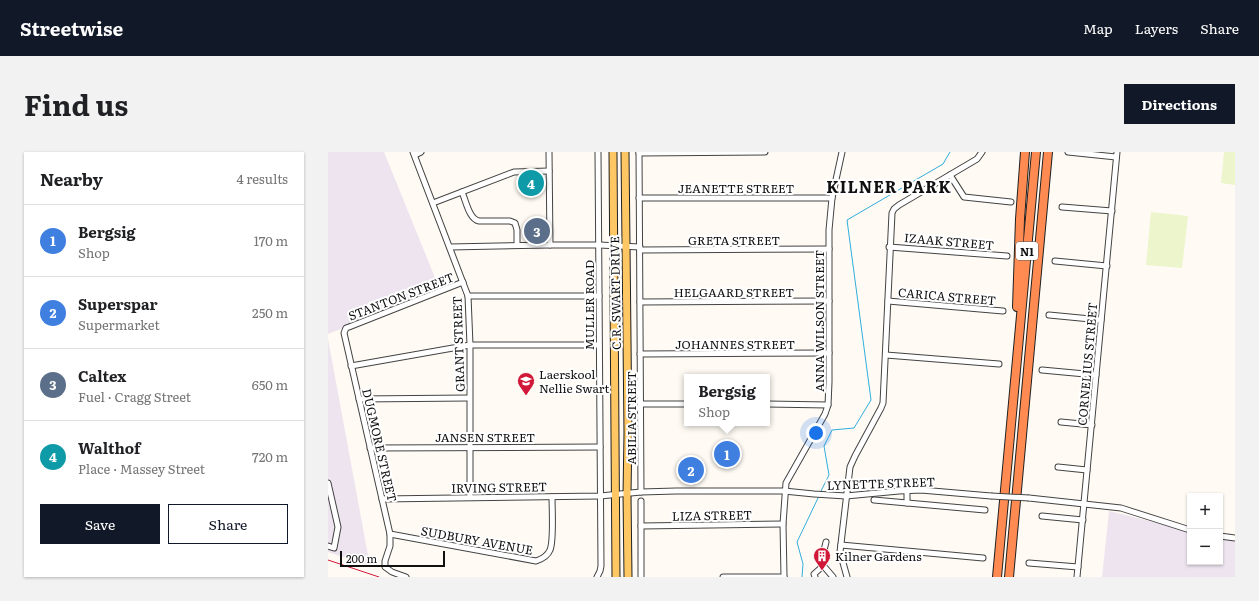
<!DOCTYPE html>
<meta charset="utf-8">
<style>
:root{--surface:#fff;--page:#f2f2f2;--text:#202124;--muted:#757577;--line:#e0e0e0;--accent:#111827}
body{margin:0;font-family:Literata,serif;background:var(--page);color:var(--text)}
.controls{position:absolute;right:12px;bottom:12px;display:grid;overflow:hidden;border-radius:0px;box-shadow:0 1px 3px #0004}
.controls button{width:36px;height:36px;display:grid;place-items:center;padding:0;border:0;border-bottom:1px solid var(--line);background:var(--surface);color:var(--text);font:20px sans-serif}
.scale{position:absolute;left:12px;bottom:10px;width:105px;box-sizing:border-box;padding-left:4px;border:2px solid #101010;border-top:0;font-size:11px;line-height:14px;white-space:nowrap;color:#101010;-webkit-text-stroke:3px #fff;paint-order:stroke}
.you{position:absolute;left:488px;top:281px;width:14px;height:14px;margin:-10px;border:3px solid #fff;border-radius:50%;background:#1a73e8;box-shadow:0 0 0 6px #1a73e833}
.badge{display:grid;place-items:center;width:26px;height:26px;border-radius:50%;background:var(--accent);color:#fff;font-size:13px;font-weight:700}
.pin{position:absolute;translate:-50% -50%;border:2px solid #fff;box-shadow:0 1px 4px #0006}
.popup{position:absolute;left:356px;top:222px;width:86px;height:52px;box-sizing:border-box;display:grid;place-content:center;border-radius:0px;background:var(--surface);filter:drop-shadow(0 1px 3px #0005);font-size:13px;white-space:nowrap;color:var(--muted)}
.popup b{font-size:15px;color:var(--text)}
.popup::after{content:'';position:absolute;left:50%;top:100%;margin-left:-8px;border:8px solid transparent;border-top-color:var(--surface)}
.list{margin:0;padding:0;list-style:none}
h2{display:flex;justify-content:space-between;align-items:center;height:52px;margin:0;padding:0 16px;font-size:17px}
h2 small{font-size:13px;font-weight:400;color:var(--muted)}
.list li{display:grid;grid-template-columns:26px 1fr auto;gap:12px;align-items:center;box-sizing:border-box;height:72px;padding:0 16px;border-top:1px solid var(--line)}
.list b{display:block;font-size:15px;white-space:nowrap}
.list p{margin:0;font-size:13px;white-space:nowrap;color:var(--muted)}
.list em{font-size:13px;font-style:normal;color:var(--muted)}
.actions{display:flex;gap:8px;padding:12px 16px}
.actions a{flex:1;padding:9px 0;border:1px solid var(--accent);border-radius:0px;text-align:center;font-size:14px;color:var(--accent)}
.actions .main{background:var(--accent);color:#fff}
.map{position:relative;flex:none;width:907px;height:425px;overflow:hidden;border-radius:0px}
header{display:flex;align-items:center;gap:24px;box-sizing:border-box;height:56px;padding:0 20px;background:var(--accent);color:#fff}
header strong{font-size:19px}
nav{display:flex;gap:22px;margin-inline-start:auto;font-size:14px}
.intro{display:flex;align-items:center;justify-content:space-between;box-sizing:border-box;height:96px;padding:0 24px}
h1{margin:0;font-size:28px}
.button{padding:10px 18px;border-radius:0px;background:var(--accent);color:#fff;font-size:14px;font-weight:700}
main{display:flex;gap:24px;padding:0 24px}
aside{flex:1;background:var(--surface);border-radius:0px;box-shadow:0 1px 3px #0004}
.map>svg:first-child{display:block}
.industrial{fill:#ede4ef}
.pitch{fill:#ecf5cb}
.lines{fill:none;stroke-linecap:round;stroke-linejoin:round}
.stream{stroke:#31addb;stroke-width:1}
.minor-casing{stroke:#434343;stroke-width:7}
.major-casing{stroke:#212121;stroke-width:9}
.highway-casing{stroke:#212121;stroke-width:10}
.minor{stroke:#fff;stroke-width:5}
.major{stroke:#ffc664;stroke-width:7}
.highway{stroke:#ff8b52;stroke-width:8}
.rail{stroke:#d11838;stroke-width:1}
.minor-bridge-casing{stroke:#434343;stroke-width:7;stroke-linecap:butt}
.minor-bridge{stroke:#fff;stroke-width:5}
.labels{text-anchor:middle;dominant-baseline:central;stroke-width:4;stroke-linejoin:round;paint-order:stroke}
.shield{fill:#fff;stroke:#585858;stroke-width:1}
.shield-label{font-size:11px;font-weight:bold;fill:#101010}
.street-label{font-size:12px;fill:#101010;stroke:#fff}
.poi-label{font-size:12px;fill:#101010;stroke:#fff;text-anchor:start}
.district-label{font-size:16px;font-weight:bold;letter-spacing:1px;fill:#101010;stroke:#fff}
</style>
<header>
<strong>Streetwise</strong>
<nav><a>Map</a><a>Layers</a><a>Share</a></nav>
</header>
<div class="intro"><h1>Find us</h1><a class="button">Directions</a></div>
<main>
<aside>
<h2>Nearby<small>4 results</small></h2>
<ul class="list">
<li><span class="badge" style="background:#3f7fe0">1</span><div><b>Bergsig</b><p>Shop</p></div><em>170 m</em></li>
<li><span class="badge" style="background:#3f7fe0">2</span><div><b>Superspar</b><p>Supermarket</p></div><em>250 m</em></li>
<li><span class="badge" style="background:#5c6f8a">3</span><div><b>Caltex</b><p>Fuel · Cragg Street</p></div><em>650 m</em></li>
<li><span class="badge" style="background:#0f9aa8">4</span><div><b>Walthof</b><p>Place · Massey Street</p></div><em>720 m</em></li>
</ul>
<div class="actions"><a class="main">Save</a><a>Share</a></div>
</aside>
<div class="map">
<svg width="907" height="425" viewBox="0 0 907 425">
<rect width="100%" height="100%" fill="#fffbf4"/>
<g class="industrial">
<path d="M0 0H56L112 138 0 182Z"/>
<path d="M0 187 42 414 0 400Z"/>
<path d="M781 359 862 379V410H892V386L907 390V425H774Z"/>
</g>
<g class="pitch">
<path d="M896 0H907V33L893 31Z"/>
<path d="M823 60 860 64 854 116 818 113Z"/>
</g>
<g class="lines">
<g class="stream">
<path d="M492 341 501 323 496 294 504 278 526 276 543 248 519 68 615 12 622 0"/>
<path d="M474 425 475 412 469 390 491 344"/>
</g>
<defs>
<g id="minor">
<path d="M85 0 140 144 142 193V345"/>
<path d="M221 0 222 93"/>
<path d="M311 0 313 340"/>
<path d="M740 0 788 5"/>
<path d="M311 1 437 0"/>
<path d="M87 3 93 0"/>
<path d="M622 23 636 45 683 50"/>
<path d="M134 40C138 49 141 67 151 69H182L187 71 189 78V93"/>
<path d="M311 46H504"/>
<path d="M105 51 186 20 221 19"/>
<path d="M734 55 784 59"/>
<path d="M122 95 222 93H271L312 95"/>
<path d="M561 95 679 104"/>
<path d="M312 98 501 97"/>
<path d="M727 109 779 114"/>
<path d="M140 144H271"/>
<path d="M560 149 675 159"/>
<path d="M312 150 501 149"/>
<path d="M721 163 773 168"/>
<path d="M312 202 501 201"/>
<path d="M558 203 671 212"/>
<path d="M23 214 142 193H271"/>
<path d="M714 218 768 223"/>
<path d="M31 247 141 246"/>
<path d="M313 252H359"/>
<path d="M439 252 500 253"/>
<path d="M733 270 764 273"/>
<path d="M42 296 272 295"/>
<path d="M730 315 759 318"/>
<path d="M0 331 10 375 6 396 0 394"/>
<path d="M701 346 793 356 862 378"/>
<path d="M54 347 272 344 313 340 348 339H456L486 342 518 344 571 339 593 338 663 344"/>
<path d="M546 348 657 358"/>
<path d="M313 349V425"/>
<path d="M579 351V338"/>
<path d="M714 364 755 368"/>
<path d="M313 374 455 372"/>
<path d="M62 382 208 409C214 407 220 403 222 398 226 389 224 356 224 345"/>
<path d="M892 384 907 386"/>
<path d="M498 390 493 411 505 425"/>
<path d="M513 393 655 406"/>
<path d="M701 411 750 415"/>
<path d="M78 425 64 420 57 415V409L62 394V382L16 181 18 176 21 175 135 130"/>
<path d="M269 425 272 419 273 414 270 0"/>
<path d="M395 425H456"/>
<path d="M456 425 455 372 458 331 497 262 500 253 501 230V78L504 46 514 0"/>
<path d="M487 425 486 422 495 414"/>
<path d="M519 425 512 400 522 315 527 304 553 256 555 251 564 61 566 57 571 53 649 7 654 0"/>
<path d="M749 425 789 0"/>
</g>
<g id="major">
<path d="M285 0 288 425"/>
<path d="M297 0 300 281 299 342 300 425"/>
</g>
<g id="highway">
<path d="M689 155 692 67 697 0"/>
<path d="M669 425 708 0"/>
<path d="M681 425 720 0"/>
</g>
</defs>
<use href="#minor" class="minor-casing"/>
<use href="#major" class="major-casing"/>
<use href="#highway" class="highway-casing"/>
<use href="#minor" class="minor"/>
<use href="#major" class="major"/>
<use href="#highway" class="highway"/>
<path class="rail" d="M0 408 51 425"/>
<defs>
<path id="minor-bridge" d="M663 344 701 346"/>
</defs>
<use href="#minor-bridge" class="minor-bridge-casing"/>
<use href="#minor-bridge" class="minor-bridge"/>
</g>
<defs>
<symbol id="school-pin" viewBox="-11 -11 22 30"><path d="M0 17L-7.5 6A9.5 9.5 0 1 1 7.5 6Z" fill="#d11838" stroke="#fff"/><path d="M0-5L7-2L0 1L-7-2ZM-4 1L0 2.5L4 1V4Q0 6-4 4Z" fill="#fff"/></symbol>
<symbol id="building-pin" viewBox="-11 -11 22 30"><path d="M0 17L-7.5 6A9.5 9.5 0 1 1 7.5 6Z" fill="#d11838" stroke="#fff"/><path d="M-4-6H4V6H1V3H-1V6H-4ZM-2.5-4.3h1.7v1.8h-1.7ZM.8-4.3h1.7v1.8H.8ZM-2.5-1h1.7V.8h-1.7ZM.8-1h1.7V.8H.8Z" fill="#fff"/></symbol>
</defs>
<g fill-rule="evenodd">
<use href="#school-pin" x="188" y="219" width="20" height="27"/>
<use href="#building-pin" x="484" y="394" width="20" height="27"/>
</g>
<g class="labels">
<rect class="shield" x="688" y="90" width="22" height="18" rx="3"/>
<g class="shield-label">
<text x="699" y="99">N1</text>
</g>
<g class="street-label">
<text x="408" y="36">JEANETTE STREET</text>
<text x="406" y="88">GRETA STREET</text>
<text transform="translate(621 89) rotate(5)">IZAAK STREET</text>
<text x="406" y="140">HELGAARD STREET</text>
<text transform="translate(287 141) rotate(-91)">C.R. SWART DRIVE</text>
<text transform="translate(73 144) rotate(-21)">STANTON STREET</text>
<text transform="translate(619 144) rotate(5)">CARICA STREET</text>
<text transform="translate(261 153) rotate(-90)">MULLER ROAD</text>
<text transform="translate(491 169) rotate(-90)">ANNA WILSON STREET</text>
<text transform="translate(130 192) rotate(-92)">GRANT STREET</text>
<text x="407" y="192">JOHANNES STREET</text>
<text transform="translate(759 212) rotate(-85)">CORNELIUS STREET</text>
<text transform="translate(303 266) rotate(-90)">ABILIA STREET</text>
<text x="157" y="285">JANSEN STREET</text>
<text transform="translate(52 293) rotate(77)">DUGMORE STREET</text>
<text transform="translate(553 331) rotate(-2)">LYNETTE STREET</text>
<text transform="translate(171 335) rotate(-1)">IRVING STREET</text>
<text transform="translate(384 363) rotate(-1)">LIZA STREET</text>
<text transform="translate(149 388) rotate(10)">SUDBURY AVENUE</text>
</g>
<g class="poi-label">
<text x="211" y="222">Laerskool<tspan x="211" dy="14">Nellie Swart</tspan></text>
<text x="507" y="404">Kilner Gardens</text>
</g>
<g class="district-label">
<text x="561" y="34">KILNER PARK</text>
</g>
</g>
</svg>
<div class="controls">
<button>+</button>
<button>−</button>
</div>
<div class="scale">200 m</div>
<div class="you"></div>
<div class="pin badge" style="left:399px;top:302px;background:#3f7fe0">1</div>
<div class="popup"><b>Bergsig</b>Shop</div>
<div class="pin badge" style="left:363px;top:318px;background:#3f7fe0">2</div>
<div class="pin badge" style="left:209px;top:79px;background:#5c6f8a">3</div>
<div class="pin badge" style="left:203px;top:31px;background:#0f9aa8">4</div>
</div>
</main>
